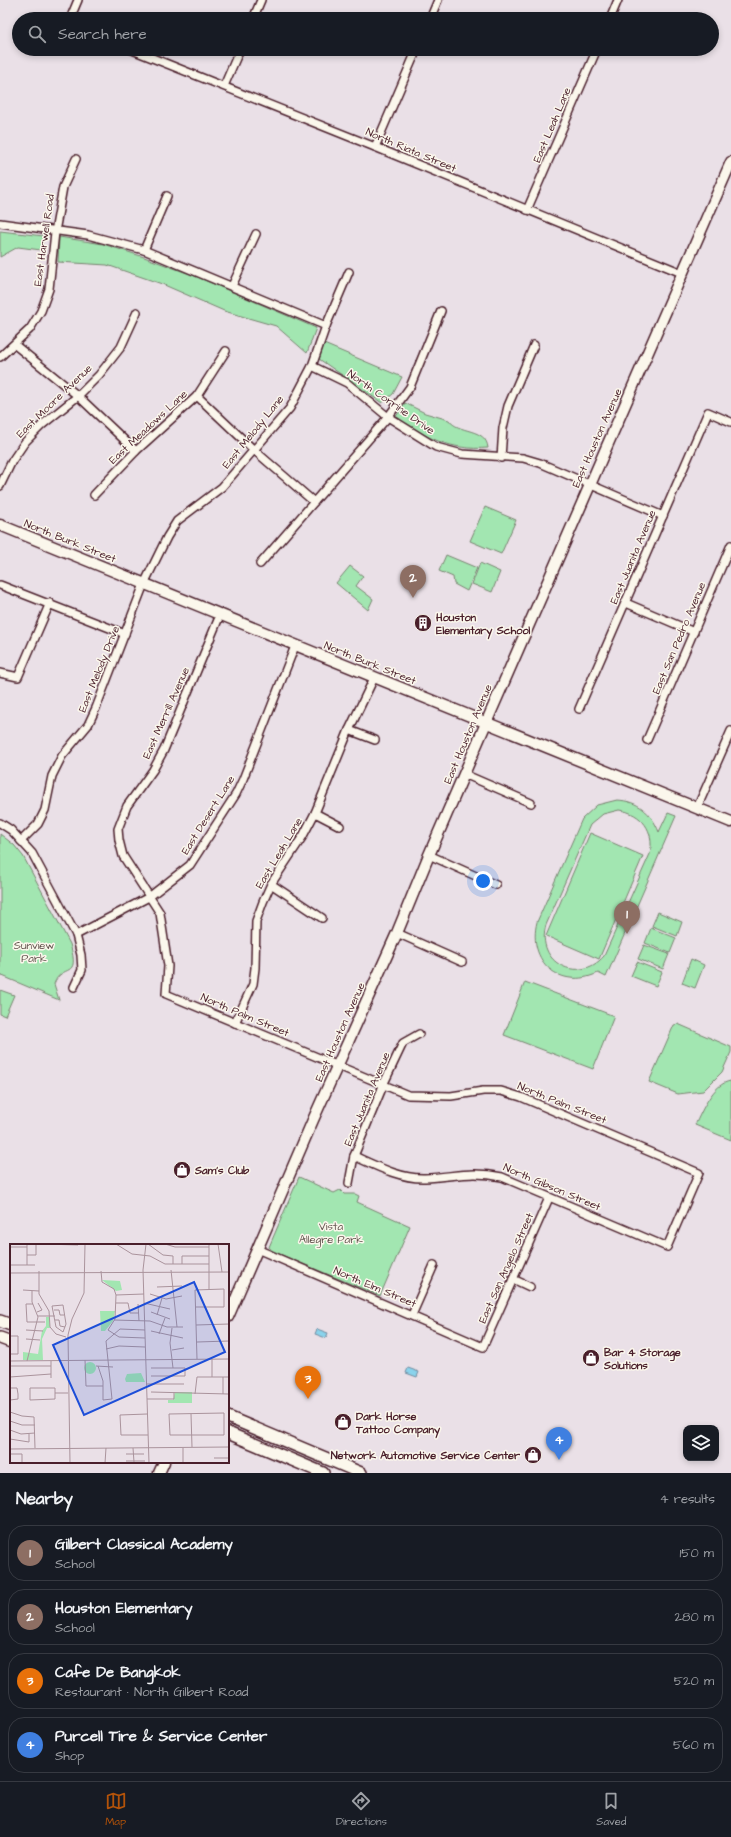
<!DOCTYPE html>
<meta charset="utf-8">
<style>
:root{--surface:#171b24;--page:#242831;--text:#f1f3f6;--muted:#9ea1a6;--line:#363941;--accent:#b45309}
body{margin:0;font-family:"Architects Daughter",sans-serif;background:var(--page);color:var(--text)}
.controls{position:absolute;right:12px;bottom:12px;display:grid;overflow:hidden;border-radius:8px;box-shadow:0 2px 6px #0003}
.controls button{width:36px;height:36px;display:grid;place-items:center;padding:0;border:0;border-bottom:1px solid var(--line);background:var(--surface);color:var(--text);font:20px sans-serif}
.you{position:absolute;left:483px;top:881px;width:14px;height:14px;margin:-10px;border:3px solid #fff;border-radius:50%;background:#1a73e8;box-shadow:0 0 0 6px #1a73e833}
.badge{display:grid;place-items:center;width:26px;height:26px;border-radius:50%;background:var(--accent);color:#fff;font-size:13px;font-weight:700}
.pin{position:absolute;translate:-50% -33px;filter:drop-shadow(0 1px 2px #0008)}
.pin::after{content:'';position:absolute;top:21px;width:14px;height:12px;background:inherit;clip-path:polygon(0 0,100% 0,50% 100%)}
.list{margin:0;padding:0;list-style:none}
h2{display:flex;justify-content:space-between;align-items:center;height:52px;margin:0;padding:0 16px;font-size:17px}
h2 small{font-size:13px;font-weight:400;color:var(--muted)}
.list li{display:grid;grid-template-columns:26px 1fr auto;gap:12px;align-items:center;box-sizing:border-box;height:56px;margin:0 8px 8px;padding:0 8px;border:1px solid var(--line);border-radius:16px}
.list b{display:block;font-size:15px;white-space:nowrap}
.list p{margin:0;font-size:13px;white-space:nowrap;color:var(--muted)}
.list em{font-size:13px;font-style:normal;color:var(--muted)}
.icon{flex:none;width:22px;height:22px;fill:none;stroke:currentColor;stroke-width:2;stroke-linecap:round;stroke-linejoin:round}
.map{position:relative;flex:none;width:731px;height:1473px;overflow:hidden}
.search{position:absolute;background:var(--surface);box-shadow:0 2px 6px #0003;left:12px;right:12px;top:12px;height:44px;display:flex;align-items:center;gap:10px;box-sizing:border-box;padding:0 14px;border-radius:22px;color:var(--muted);font-size:15px}
.sheet{height:308px;background:var(--surface)}
nav{display:flex;justify-content:space-around;align-items:center;box-sizing:border-box;height:56px;border-top:1px solid var(--line);background:var(--surface);font-size:11px;color:var(--muted)}
nav a{display:grid;justify-items:center;gap:2px}
nav .on{color:var(--accent)}
.map>svg:first-child{display:block}
.green{fill:#a2e6b1;stroke:#76826e;fill-rule:evenodd}
.water{fill:#8ad3ec;stroke:#708b9f}
.lines{fill:none;stroke-linecap:round;stroke-linejoin:round}
.street-casing{stroke:#4a1f2b;stroke-width:10}
.secondary-casing{stroke:#4a1f2b;stroke-width:13}
.primary-casing{stroke:#4a1f2b;stroke-width:14}
.street{stroke:#fbf7ec;stroke-width:7}
.secondary{stroke:#fbf7ec;stroke-width:10}
.primary{stroke:#fbf7ec;stroke-width:11}
.labels{text-anchor:middle;dominant-baseline:central;stroke-width:3;stroke-linejoin:round;paint-order:stroke}
.street-label{font-size:11px;fill:#4a1f2b;stroke:#fbf7ec}
.poi-label{font-size:11px;font-weight:bold;fill:#4a1f2b;stroke:#fbf7ec;text-anchor:start}
.park-label{font-size:11px;fill:#60514c;stroke:#fbf7ec}
.inset-road{fill:none;stroke:#aa939c;stroke-width:1}
.view{fill:#1d4ed8;fill-opacity:0.15;stroke:#1d4ed8;stroke-width:2}
.inset-edge{fill:none;stroke:#4a1f2b;stroke-width:2}
</style>
<div class="map">
<svg width="731" height="1473" viewBox="0 0 731 1473">
<rect width="100%" height="100%" fill="#eae0e7"/>
<filter id="ink" filterUnits="userSpaceOnUse"><feTurbulence type="fractalNoise" baseFrequency=".025" numOctaves="2"/><feDisplacementMap in="SourceGraphic" scale="8" xChannelSelector="R" yChannelSelector="G"/><feConvolveMatrix kernelMatrix="1 2 1 2 8 2 1 2 1" color-interpolation-filters="sRGB"/></filter>
<g filter="url(#ink)">
<g class="green">
<path d="M0 231 44 236 41 250 18 247 0 257Z"/>
<path d="M59 237 103 244 144 257 195 276 316 328 307 353 276 326 224 311 162 284 107 265 58 262Z"/>
<path d="M324 344 402 377 393 394 382 403 319 359Z"/>
<path d="M405 403 425 413 449 420C458 434 486 427 488 448 451 451 425 437 395 418Z"/>
<path d="M485 507 516 520 501 554 470 541Z"/>
<path d="M446 555 477 568 467 591 454 584 453 577 439 571Z"/>
<path d="M480 563 500 572 492 592 472 584Z"/>
<path d="M350 566 363 576 356 586 373 599 368 610 336 583Z"/>
<path d="M617 800C638 801 651 812 659 832L668 813 676 816 606 977 598 973C560 991 527 961 537 922L582 819 597 805ZM619 810C642 813 655 831 650 854L604 956C579 985 535 963 546 925L590 825 603 814Z"/>
<path d="M590 833 643 856 599 959 546 936Z"/>
<path d="M0 834 14 845 23 856 70 944C81 981 62 962 54 984L59 1000 0 975Z"/>
<path d="M658 912 682 922 677 936 652 926Z"/>
<path d="M651 928 676 938 670 953 645 943Z"/>
<path d="M644 945 669 954 663 969 638 959Z"/>
<path d="M691 959 704 965 695 988 682 983Z"/>
<path d="M637 962 662 972 656 986 631 976Z"/>
<path d="M525 982 614 1016 593 1069 504 1035Z"/>
<path d="M0 990 14 995 5 1016 0 1014Z"/>
<path d="M678 1024 731 1047V1052L722 1072 703 1091 678 1094 649 1082 674 1025Z"/>
<path d="M731 1081V1140L695 1125C702 1111 713 1083 731 1081Z"/>
<path d="M299 1177 334 1193 340 1190 344 1194H355L359 1196 357 1202 410 1226 380 1296 272 1251 269 1247Z"/>
</g>
<g class="water">
<path d="M317 1329 328 1333 326 1338 315 1334Z"/>
<path d="M408 1368 419 1372 417 1377 406 1373Z"/>
</g>
<g class="lines">
<defs>
<g id="street">
<path d="M70 19 78 0"/>
<path d="M253 19 261 0"/>
<path d="M430 19 438 0"/>
<path d="M610 19 618 0"/>
<path d="M130 49 375 147 682 273"/>
<path d="M224 86 240 49"/>
<path d="M375 147 417 49"/>
<path d="M527 210 597 49"/>
<path d="M0 223 88 235 144 250 326 326"/>
<path d="M144 250 167 196"/>
<path d="M232 286 256 234"/>
<path d="M15 345 78 396 136 451"/>
<path d="M0 357 30 329 41 311 49 289 55 232 63 187 76 159"/>
<path d="M312 366 347 383 388 417 436 447 462 454 523 458 540 463 663 516"/>
<path d="M197 396 254 450 314 502"/>
<path d="M501 458 503 428 508 406 534 345"/>
<path d="M0 486 12 461 25 442 42 425 78 396 99 375 121 347 137 312"/>
<path d="M94 495 136 451 197 396 226 351"/>
<path d="M260 564 388 417 410 387 441 311"/>
<path d="M0 585 125 634"/>
<path d="M626 603 694 632"/>
<path d="M220 615 164 750 153 770 127 806 118 829 119 840 123 856 160 913 168 966 166 994 408 1095 451 1096 483 1091H501L521 1097 699 1173 667 1247 502 1177C471 1170 454 1177 425 1178 401 1179 376 1166 354 1156"/>
<path d="M0 673 18 677 50 603"/>
<path d="M579 709 708 412 731 422"/>
<path d="M349 730 375 740"/>
<path d="M647 740 731 545"/>
<path d="M464 774 531 803"/>
<path d="M697 808 731 731"/>
<path d="M315 813 340 826"/>
<path d="M0 823 11 830 32 853 76 935 81 955 82 970 74 987"/>
<path d="M21 841 38 824 45 810 52 776 62 756 88 725 96 708 144 584 167 537 177 521 222 487 290 408 312 366 326 326 349 272"/>
<path d="M429 855 496 885"/>
<path d="M271 884 322 918"/>
<path d="M397 933 462 962"/>
<path d="M76 935 149 897 190 865 236 794 243 779 295 646"/>
<path d="M235 1023 253 984 255 968 256 921 263 902 271 884 303 836 315 813 349 730 374 678"/>
<path d="M349 1183 354 1156 385 1081 403 1043 419 1034"/>
<path d="M257 1249 483 1347 549 1198"/>
<path d="M513 1279 530 1287"/>
<path d="M412 1315 434 1265"/>
</g>
<g id="secondary">
<path d="M0 525 731 822"/>
<path d="M228 1317 313 1120 397 933 429 855 490 714 731 162"/>
<path d="M159 1473 164 1462"/>
</g>
<g id="primary">
<path d="M0 1321 11 1325"/>
<path d="M0 1338 11 1342"/>
<path d="M228 1417 361 1473"/>
<path d="M228 1433 323 1473"/>
</g>
</defs>
<use href="#street" class="street-casing"/>
<use href="#secondary" class="secondary-casing"/>
<use href="#primary" class="primary-casing"/>
<use href="#street" class="street"/>
<use href="#secondary" class="secondary"/>
<use href="#primary" class="primary"/>
</g>
</g>
<defs>
<symbol id="building-disc" viewBox="-11 -11 22 22"><circle r="9.5" fill="#4a1f2b" stroke="#fbf7ec"/><path d="M-4-6H4V6H1V3H-1V6H-4ZM-2.5-4.3h1.7v1.8h-1.7ZM.8-4.3h1.7v1.8H.8ZM-2.5-1h1.7V.8h-1.7ZM.8-1h1.7V.8H.8Z" fill="#fff"/></symbol>
<symbol id="shop-disc" viewBox="-11 -11 22 22"><circle r="9.5" fill="#4a1f2b" stroke="#fbf7ec"/><path d="M-5-2.5h2.3a2.7 3.5 0 0 1 5.4 0H5L5.5 6h-11ZM-1.5-2.5h3a1.5 2.3 0 0 0-3 0Z" fill="#fff"/></symbol>
</defs>
<g fill-rule="evenodd">
<use href="#building-disc" x="413" y="613" width="20" height="20"/>
<use href="#shop-disc" x="172" y="1160" width="20" height="20"/>
<use href="#shop-disc" x="581" y="1348" width="20" height="20"/>
<use href="#shop-disc" x="333" y="1412" width="20" height="20"/>
<use href="#shop-disc" x="523" y="1445" width="20" height="20"/>
</g>
<g class="labels">
<g class="street-label">
<text transform="translate(552 125) rotate(-67)">East Leah Lane</text>
<text transform="translate(411 150) rotate(23)">North Riata Street</text>
<text transform="translate(44 240) rotate(-82)">East Harwell Road</text>
<text transform="translate(54 401) rotate(-44)">East Moore Avenue</text>
<text transform="translate(391 402) rotate(35)">North Corrine Drive</text>
<text transform="translate(148 427) rotate(-43)">East Meadows Lane</text>
<text transform="translate(253 432) rotate(-51)">East Melody Lane</text>
<text transform="translate(597 438) rotate(-66)">East Houston Avenue</text>
<text transform="translate(70 541) rotate(22)">North Burk Street</text>
<text transform="translate(633 557) rotate(-67)">East Juanita Avenue</text>
<text transform="translate(679 638) rotate(-67)">East San Pedro Avenue</text>
<text transform="translate(370 663) rotate(22)">North Burk Street</text>
<text transform="translate(99 669) rotate(-68)">East Melody Drive</text>
<text transform="translate(166 713) rotate(-66)">East Merrill Avenue</text>
<text transform="translate(468 734) rotate(-67)">East Houston Avenue</text>
<text transform="translate(208 815) rotate(-58)">East Desert Lane</text>
<text transform="translate(279 853) rotate(-59)">East Leah Lane</text>
<text transform="translate(245 1015) rotate(23)">North Palm Street</text>
<text transform="translate(340 1032) rotate(-66)">East Houston Avenue</text>
<text transform="translate(367 1099) rotate(-67)">East Juanita Avenue</text>
<text transform="translate(562 1103) rotate(22)">North Palm Street</text>
<text transform="translate(552 1187) rotate(23)">North Gibson Street</text>
<text transform="translate(506 1268) rotate(-66)">East San Angelo Street</text>
<text transform="translate(375 1287) rotate(23)">North Elm Street</text>
</g>
<g class="poi-label">
<text x="436" y="617">Houston<tspan x="436" dy="13">Elementary School</tspan></text>
<text x="195" y="1170">Sam's Club</text>
<text x="604" y="1352">Bar 4 Storage<tspan x="604" dy="13">Solutions</tspan></text>
<text x="356" y="1416">Dark Horse<tspan x="356" dy="13">Tattoo Company</tspan></text>
<text x="520" y="1455" text-anchor="end">Network Automotive Service Center</text>
</g>
<g class="park-label">
<text x="34" y="945">Sunview<tspan x="34" dy="13">Park</tspan></text>
<text x="331" y="1226">Vista<tspan x="331" dy="13">Allegre Park</tspan></text>
</g>
</g>
<g transform="translate(10 1244)">
<rect width="219" height="219" fill="#eae0e7"/>
<path d="M92 36 110 37 112 46 106 47ZM90 67H105L103 77 95 87H91ZM36 73H39L40 84H37L32 95 33 116H13V108L28 110 32 87 36 82ZM74 124a6 6 0 1 1 12 0a6 6 0 1 1-12 0ZM131 129 135 138H116L115 135 117 130ZM165 148H182V159H158V156H163Z" fill="#a2e6b1"/>
<path class="inset-road" d="M34 0 68 1M106 0 122 10 140 12 155 20H199M136 0 133 26 139 219M138 0 153 11 163 12V20M155 0 165 3H199M199 0V46M208 0 212 28M0 3H17M17 11H26V0M172 20V12H199M0 21H25M17 21V0M161 26 167 83M29 27V50L39 67 40 83 46 90 56 93M91 27 92 38 104 45 106 51 105 75 98 86M0 29 219 28M147 43 172 42M13 46 29 47M140 50 156 55 172 52M106 51 134 50M106 59H118L120 69H128M134 59 160 65M23 60H16L17 78H35M128 60 129 77M53 61 56 80 53 88 46 83 42 62ZM186 63H214V45L185 46 187 115M44 66H49L50 71H54M27 68 32 66 28 59M141 68 160 75M147 71 152 54M28 72H45M45 76H49L50 82 55 83M104 76 140 77 157 83H173M186 81 219 80M162 84 160 99 163 124M16 86 33 87M98 86 109 93 135 94M141 87 173 94M149 90 155 74M0 92H8V110H0M16 95 30 96M187 98 219 97M96 105 109 102 135 103M162 106 174 104M202 115V133M75 116 76 142H93M0 117 219 115M17 117 28 73 22 58V47M41 117V134M0 122H41M86 122 103 123M88 122 93 137V156L102 155 96 97 110 85 135 86M141 132H175V124H141M0 133 41 130M213 133V150M136 140H174M0 144H7L8 150V155L0 156M20 144H45V155L20 156ZM141 148 218 150M45 149H58M185 150 187 133H219M137 155H164V148M0 168 12 172 24 173 25 204M214 169V191H160L159 170ZM181 170 182 203M110 171 137 170M110 171 111 191M0 177 12 181H25M0 186 11 190 25 189M111 191H138M0 195 19 198V190M123 204 124 218M173 204V219M0 205 219 203M0 210H12V219M116 210H134M204 214H219M116 217H135M60 219 58 91 62 75 74 49 75 0M95 219 96 204"/>
<path class="view" d="M184 38 215 108 74 171 43 101Z"/>
<rect width="219" height="219" class="inset-edge"/>
</g>
</svg>
<div class="controls">
<button><svg class="icon" aria-label="layers" viewBox="0 0 24 24"><path d="M12 4l9 5-9 5-9-5zM3 14l9 5 9-5"/></svg></button>
</div>
<div class="you"></div>
<div class="pin badge" style="left:627px;top:934px;background:#8d6e63">1</div>
<div class="pin badge" style="left:413px;top:598px;background:#8d6e63">2</div>
<div class="pin badge" style="left:308px;top:1399px;background:#e8710a">3</div>
<div class="pin badge" style="left:559px;top:1460px;background:#3f7fe0">4</div>
<div class="search"><svg class="icon" aria-label="search" viewBox="0 0 24 24"><circle cx="10" cy="10" r="6"/><path d="M15 15l6 6"/></svg>Search here</div>
</div>
<section class="sheet">
<h2>Nearby<small>4 results</small></h2>
<ul class="list">
<li><span class="badge" style="background:#8d6e63">1</span><div><b>Gilbert Classical Academy</b><p>School</p></div><em>150 m</em></li>
<li><span class="badge" style="background:#8d6e63">2</span><div><b>Houston Elementary</b><p>School</p></div><em>280 m</em></li>
<li><span class="badge" style="background:#e8710a">3</span><div><b>Cafe De Bangkok</b><p>Restaurant · North Gilbert Road</p></div><em>520 m</em></li>
<li><span class="badge" style="background:#3f7fe0">4</span><div><b>Purcell Tire &amp; Service Center</b><p>Shop</p></div><em>560 m</em></li>
</ul>
</section>
<nav>
<a class="on"><svg class="icon" aria-label="map" viewBox="0 0 24 24"><path d="M3 6l6-2 6 2 6-2v14l-6 2-6-2-6 2zM9 4v14M15 6v14"/></svg>Map</a>
<a><svg class="icon" aria-label="directions" viewBox="0 0 24 24"><path d="M12 3l9 9-9 9-9-9zM9 14v-3h6M13 9l2 2-2 2"/></svg>Directions</a>
<a><svg class="icon" aria-label="saved" viewBox="0 0 24 24"><path d="M7 4h10v16l-5-4-5 4z"/></svg>Saved</a>
</nav>
